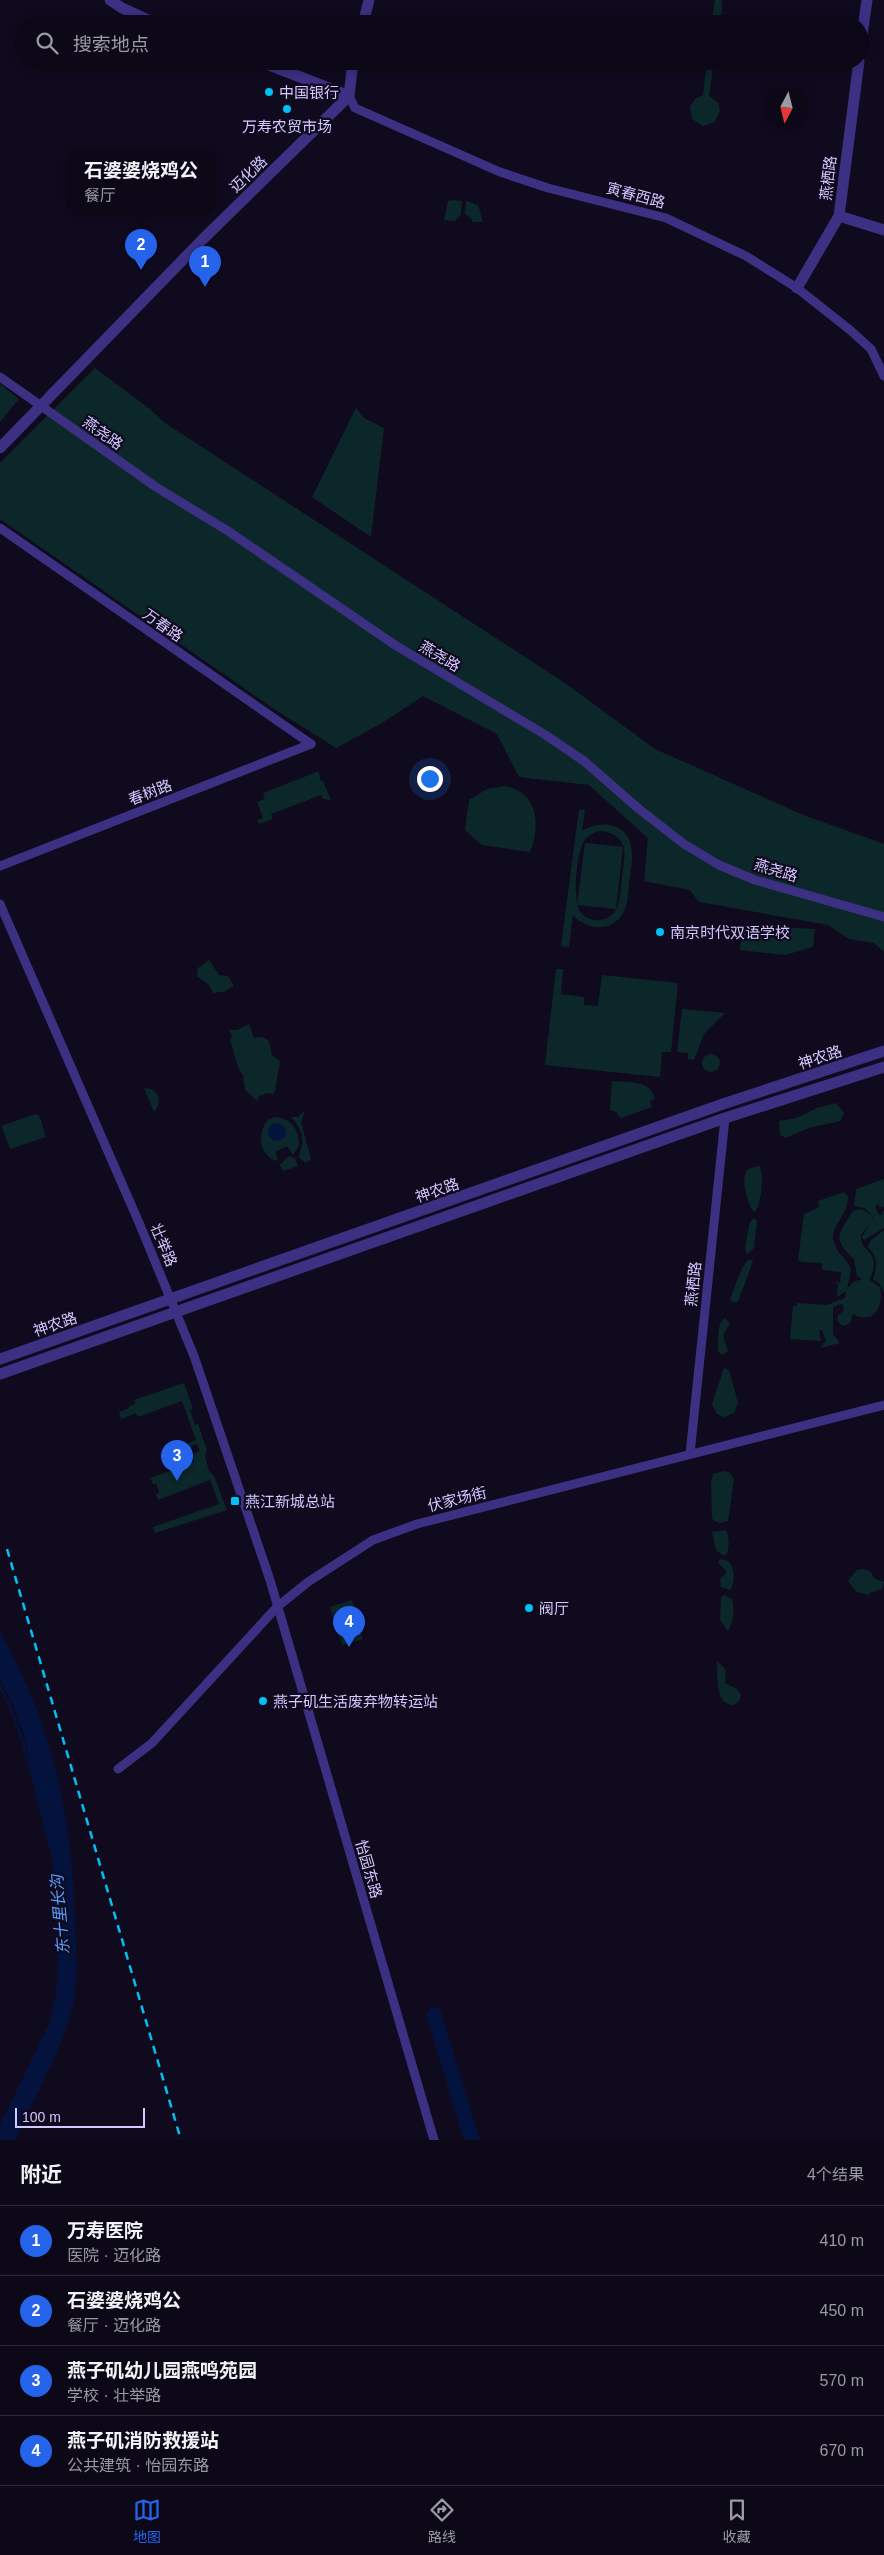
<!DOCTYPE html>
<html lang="zh">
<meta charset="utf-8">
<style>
:root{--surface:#0c0817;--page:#151120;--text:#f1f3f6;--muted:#9a9aa1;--line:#2c2936;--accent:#2563eb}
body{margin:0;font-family:Helvetica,"Noto Sans SC",sans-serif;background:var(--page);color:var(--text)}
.compass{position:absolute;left:764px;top:85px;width:45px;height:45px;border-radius:50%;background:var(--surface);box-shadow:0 2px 12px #0003;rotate:187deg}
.scale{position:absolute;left:15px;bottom:12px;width:130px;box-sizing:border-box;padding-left:5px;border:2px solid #d4c8ff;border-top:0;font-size:14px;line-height:18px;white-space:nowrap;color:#d4c8ff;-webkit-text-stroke:4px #100a1f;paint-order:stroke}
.you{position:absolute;left:429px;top:778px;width:18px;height:18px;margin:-12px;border:4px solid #fff;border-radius:50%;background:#1a73e8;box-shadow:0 0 0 8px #1a73e833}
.badge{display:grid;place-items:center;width:32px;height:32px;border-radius:50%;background:var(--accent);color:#fff;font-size:16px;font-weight:700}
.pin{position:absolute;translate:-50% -41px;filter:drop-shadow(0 1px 2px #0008)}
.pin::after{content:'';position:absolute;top:26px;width:18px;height:15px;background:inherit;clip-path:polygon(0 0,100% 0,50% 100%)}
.popup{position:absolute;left:67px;top:148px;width:148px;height:65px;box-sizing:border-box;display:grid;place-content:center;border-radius:10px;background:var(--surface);filter:drop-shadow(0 1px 4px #0005);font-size:16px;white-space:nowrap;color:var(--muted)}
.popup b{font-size:19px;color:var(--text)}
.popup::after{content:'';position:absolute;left:50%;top:100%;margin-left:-10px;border:10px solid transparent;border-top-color:var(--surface)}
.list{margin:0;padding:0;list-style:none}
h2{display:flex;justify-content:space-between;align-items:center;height:65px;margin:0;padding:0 20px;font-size:21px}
h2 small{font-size:16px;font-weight:400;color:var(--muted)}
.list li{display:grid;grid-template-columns:32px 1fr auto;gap:15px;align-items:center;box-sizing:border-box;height:70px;padding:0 20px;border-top:1px solid var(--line)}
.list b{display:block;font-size:19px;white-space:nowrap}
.list p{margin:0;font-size:16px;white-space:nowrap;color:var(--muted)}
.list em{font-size:16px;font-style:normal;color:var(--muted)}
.icon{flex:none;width:28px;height:28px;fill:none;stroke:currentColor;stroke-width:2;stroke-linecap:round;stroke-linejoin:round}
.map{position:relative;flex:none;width:884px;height:2140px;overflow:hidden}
.search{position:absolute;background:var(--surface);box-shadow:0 2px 12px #0003;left:15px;right:15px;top:15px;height:55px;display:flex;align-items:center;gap:12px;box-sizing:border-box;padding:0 18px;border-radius:28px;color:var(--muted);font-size:19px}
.sheet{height:345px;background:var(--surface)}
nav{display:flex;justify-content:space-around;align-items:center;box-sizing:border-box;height:70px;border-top:1px solid var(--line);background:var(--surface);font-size:14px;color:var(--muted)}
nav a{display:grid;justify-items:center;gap:2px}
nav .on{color:var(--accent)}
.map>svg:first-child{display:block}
.green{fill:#0c2729;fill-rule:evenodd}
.water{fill:#04133e}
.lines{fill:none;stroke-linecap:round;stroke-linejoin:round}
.stream{stroke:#04133e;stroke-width:2.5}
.river{stroke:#04133e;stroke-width:15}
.minor{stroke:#3c3083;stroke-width:9}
.tertiary{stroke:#3c3083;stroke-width:11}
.rail{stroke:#00c1f3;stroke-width:2.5;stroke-dasharray:8 6;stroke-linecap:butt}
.poi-dot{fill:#00c1f3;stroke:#100a1f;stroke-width:2}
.labels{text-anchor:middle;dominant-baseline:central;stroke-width:4.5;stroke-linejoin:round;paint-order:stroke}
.poi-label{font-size:15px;fill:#d4c8ff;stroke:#100a1f;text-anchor:start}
.street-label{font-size:15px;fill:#d4c8ff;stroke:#100a1f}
.water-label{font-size:16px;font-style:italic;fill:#569fff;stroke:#100a1f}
</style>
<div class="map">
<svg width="884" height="2140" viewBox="0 0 884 2140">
<rect width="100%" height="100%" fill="#100a1f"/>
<g class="green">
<path d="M715 0H722L721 24H711Z"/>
<path d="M707 61H714L709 96 718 103 720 111 715 122 703 126 692 119 690 107 695 99 703 95Z"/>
<path d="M453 200 462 201 461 214 455 221 444 220 448 201Z"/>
<path d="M466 201 478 205 483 222H473L471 218 465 214Z"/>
<path d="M95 368 150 409 165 423 562 681 655 749 801 814 884 844V952L874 943 849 939 828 925 699 902 690 890 644 881 648 838 589 785 519 777 497 734 423 696 382 723 336 748 271 707 0 519V463Z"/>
<path d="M0 384 19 399 0 422Z"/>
<path d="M356 408 364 418 384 428 371 537 312 497Z"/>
<path d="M319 771 320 780 323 781 331 800 323 799 321 795 271 814 273 819 259 824 257 820 263 818 257 802 265 799 263 793Z"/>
<path d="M505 786C538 792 541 825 530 852L482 845 465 830 469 800 487 789Z"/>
<path d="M579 809 585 810 582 831C600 820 626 822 631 846 634 858 630 873 629 885 628 894 628 903 624 911 614 933 587 931 573 915L569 947 561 946ZM599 831C608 831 617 834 622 843 627 852 623 866 622 876 620 893 622 917 600 920 594 921 588 919 583 915 571 906 576 854 584 841 587 836 593 833 599 831Z"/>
<path d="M585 843 623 847 616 909 577 905Z"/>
<path d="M742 925 815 929 813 947 785 955 740 950Z"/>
<path d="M209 960 219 975 228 976 234 986 224 992H217L214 994 209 985 197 976 198 968Z"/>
<path d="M556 969H563L561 994 584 997V1005L598 1006 602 975 678 983 671 1052H662L660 1077 545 1065Z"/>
<path d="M682 1009 725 1013 704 1034 694 1060 688 1059V1053L677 1052Z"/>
<path d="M249 1024 254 1038 263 1037 269 1041 272 1055 280 1061 275 1091 273 1094 268 1093 259 1096 257 1101 245 1090 243 1075 239 1070 230 1040 232 1037 229 1030H237Z"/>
<circle cx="711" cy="1063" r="9"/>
<path d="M612 1081C630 1083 649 1079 655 1099L650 1101 652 1107 621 1118 616 1112 610 1110Z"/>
<path d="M144 1088C159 1088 163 1102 154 1112Z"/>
<path d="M836 1103 844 1113 840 1121 809 1128 786 1138 780 1135 779 1121 796 1118 817 1108Z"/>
<path d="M305 1110 301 1123 311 1159 306 1163 298 1157C306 1142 302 1128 291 1117H298Z"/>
<path d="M36 1114 39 1115 46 1137 10 1149 2 1128 3 1125Z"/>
<path d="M276 1117C292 1119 299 1130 299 1145L293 1155 287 1146 275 1152 278 1159 275 1161C258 1152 258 1135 267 1120Z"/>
<path d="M289 1156 295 1158 298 1166 283 1171 280 1165Z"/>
<path d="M759 1166C765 1172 761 1205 755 1212L752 1210C748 1200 739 1179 748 1169Z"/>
<path d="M884 1179V1207L879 1206 878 1203 875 1207 880 1216 884 1210V1228L864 1240 862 1237 873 1217 865 1208 854 1206 856 1189Z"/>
<path d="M844 1192 848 1196C849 1216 828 1227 834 1243 837 1254 848 1259 851 1270L847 1289 853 1282 862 1279 857 1276 854 1259C832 1239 838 1234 853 1211L862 1209 872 1216V1220L861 1235C859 1255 883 1248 870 1279H868L880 1287C884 1307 874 1325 853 1314L850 1323 845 1326 840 1324 837 1319 839 1314 844 1311 843 1305 841 1304 833 1307V1334L840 1343 820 1348 826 1341 822 1330H819L821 1341 790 1339 793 1306H797V1303L827 1305 845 1298 846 1291 837 1297 838 1285 835 1282 840 1283 841 1272 822 1270V1263L802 1262 798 1260 804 1214 819 1207 818 1201Z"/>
<path d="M753 1218 757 1221 754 1248 747 1254 745 1250 749 1225Z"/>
<path d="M884 1230V1292L879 1283 873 1279C878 1265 878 1258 868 1247L870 1241Z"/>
<path d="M748 1260H753V1261L738 1302H732L730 1299 742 1268Z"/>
<path d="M725 1318 730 1323 723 1335 728 1351 722 1355 718 1351C719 1341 716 1323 725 1318Z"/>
<path d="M724 1368 729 1370 738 1403 734 1413 724 1417 717 1414 712 1404Z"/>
<path d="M184 1383 193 1409 190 1410 195 1425 198 1424 207 1450 205 1456 209 1471 214 1476 227 1510 155 1533 153 1527 219 1504 210 1480 158 1500 156 1494 159 1493 156 1483 153 1484 150 1478 194 1462 192 1454 200 1451 197 1444 189 1447 188 1443 196 1440 182 1401 138 1417 136 1413 121 1419 119 1412 129 1408V1406L135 1404 134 1400Z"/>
<path d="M723 1471 730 1473 734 1479 728 1521 719 1523 713 1520 712 1517 711 1483 713 1474Z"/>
<path d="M726 1530C729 1536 730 1550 726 1555H722L716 1550 712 1532Z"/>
<path d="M720 1559 728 1561C735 1567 736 1582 730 1590L721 1587 720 1579 726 1574V1570L718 1563Z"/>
<path d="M863 1569 870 1571 875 1579 884 1582 882 1589 870 1593V1595L857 1592 848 1581 857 1570Z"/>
<path d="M725 1595 732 1599C735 1610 734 1621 728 1631L720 1620 721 1599 722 1596Z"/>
<path d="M352 1600 363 1639 342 1645 330 1607Z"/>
<path d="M717 1661 726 1670 725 1683 737 1689 741 1695 739 1701 733 1705C714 1704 718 1674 717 1661Z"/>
</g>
<g class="water">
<circle cx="277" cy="1132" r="9"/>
<path d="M0 1631C53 1727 70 1808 75 1917 76 1947 79 1978 72 2008 63 2048 32 2101 15 2140H0V2125L49 2024 56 1994 58 1962 52 1857 24 1735 14 1707 0 1679Z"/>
</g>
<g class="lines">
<path class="stream" d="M0 1686C26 1735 36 1794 50 1847"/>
<path class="river" d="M434 2015 472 2140"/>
<g class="minor">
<path d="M349 96 355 108 500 172 548 188 666 218 746 256 797 288 850 330 871 349 884 376"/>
<path d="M0 377 156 487 228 531 395 645 544 734 584 761 639 809 684 844 719 865 755 880 884 917"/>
<path d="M0 528 311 744"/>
<path d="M0 866 311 744"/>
<path d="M0 904 140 1225 194 1356 270 1580 434 2140"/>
<path d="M690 1454 725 1118"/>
<path d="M118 1769 152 1743 277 1607 308 1582 373 1540 417 1524 884 1405"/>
</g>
<g class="tertiary">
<path d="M110 0 122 8 157 24"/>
<path d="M363 24 369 0"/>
<path d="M860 50 867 0"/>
<path d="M259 61 349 96"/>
<path d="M839 216 884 230"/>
<path d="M797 288 839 216 859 61"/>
<path d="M0 448 203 239 349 96 353 61"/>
<path d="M0 1359 723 1104 884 1051"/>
<path d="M0 1374 725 1118 884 1067"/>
</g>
<path class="rail" d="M7 1549 181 2140"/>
</g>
<g class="poi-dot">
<circle cx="269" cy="92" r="5"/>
<circle cx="287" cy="109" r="5"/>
<circle cx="660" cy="932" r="5"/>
<rect x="230" y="1496" width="10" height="10" rx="2.5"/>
<circle cx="529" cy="1608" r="5"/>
<circle cx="263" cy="1701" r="5"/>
</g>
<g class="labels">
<g class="poi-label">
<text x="279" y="92">中国银行</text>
<text x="287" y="126" text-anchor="middle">万寿农贸市场</text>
<text x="670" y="932">南京时代双语学校</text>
<text x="245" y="1501">燕江新城总站</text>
<text x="539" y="1608">阀厅</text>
<text x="273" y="1701">燕子矶生活废弃物转运站</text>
</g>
<g class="street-label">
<text transform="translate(248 174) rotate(-44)">迈化路</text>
<text transform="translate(828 178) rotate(-83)">燕栖路</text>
<text transform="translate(636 195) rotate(15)">寅春西路</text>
<text transform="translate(103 433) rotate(35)">燕尧路</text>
<text transform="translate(163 625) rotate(35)">万春路</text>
<text transform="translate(440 656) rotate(31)">燕尧路</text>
<text transform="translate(150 792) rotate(-21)">春树路</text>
<text transform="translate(776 870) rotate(17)">燕尧路</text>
<text transform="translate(820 1057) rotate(-18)">神农路</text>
<text transform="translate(437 1190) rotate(-19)">神农路</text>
<text transform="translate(164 1245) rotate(67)">壮举路</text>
<text transform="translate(693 1284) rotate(-84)">燕栖路</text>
<text transform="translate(55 1324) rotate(-19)">神农路</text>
<text transform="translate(457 1499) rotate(-14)">伏家场街</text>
<text transform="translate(369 1869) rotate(74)">怡园东路</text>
</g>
<g class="water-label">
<text transform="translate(60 1915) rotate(-95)">东十里长沟</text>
</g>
</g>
</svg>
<svg class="compass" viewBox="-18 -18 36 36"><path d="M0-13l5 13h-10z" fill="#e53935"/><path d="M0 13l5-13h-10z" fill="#9a9aa1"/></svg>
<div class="scale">100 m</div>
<div class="you"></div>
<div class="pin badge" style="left:205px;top:287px">1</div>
<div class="pin badge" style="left:141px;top:270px">2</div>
<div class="popup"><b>石婆婆烧鸡公</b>餐厅</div>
<div class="pin badge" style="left:177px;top:1481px">3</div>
<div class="pin badge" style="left:349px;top:1647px">4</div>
<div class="search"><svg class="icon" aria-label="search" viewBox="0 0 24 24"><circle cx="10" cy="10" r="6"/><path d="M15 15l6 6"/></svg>搜索地点</div>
</div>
<section class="sheet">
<h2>附近<small>4个结果</small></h2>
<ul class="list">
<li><span class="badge">1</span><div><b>万寿医院</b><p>医院 · 迈化路</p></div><em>410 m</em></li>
<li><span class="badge">2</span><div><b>石婆婆烧鸡公</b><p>餐厅 · 迈化路</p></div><em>450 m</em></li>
<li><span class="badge">3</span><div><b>燕子矶幼儿园燕鸣苑园</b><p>学校 · 壮举路</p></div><em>570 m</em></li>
<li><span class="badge">4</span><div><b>燕子矶消防救援站</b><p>公共建筑 · 怡园东路</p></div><em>670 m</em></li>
</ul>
</section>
<nav>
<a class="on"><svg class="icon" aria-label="map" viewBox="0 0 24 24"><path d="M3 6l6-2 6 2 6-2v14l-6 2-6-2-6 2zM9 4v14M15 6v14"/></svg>地图</a>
<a><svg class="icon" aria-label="directions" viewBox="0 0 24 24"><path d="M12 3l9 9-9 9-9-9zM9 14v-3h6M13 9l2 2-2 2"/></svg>路线</a>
<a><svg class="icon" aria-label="saved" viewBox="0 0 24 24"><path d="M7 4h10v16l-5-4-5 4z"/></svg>收藏</a>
</nav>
